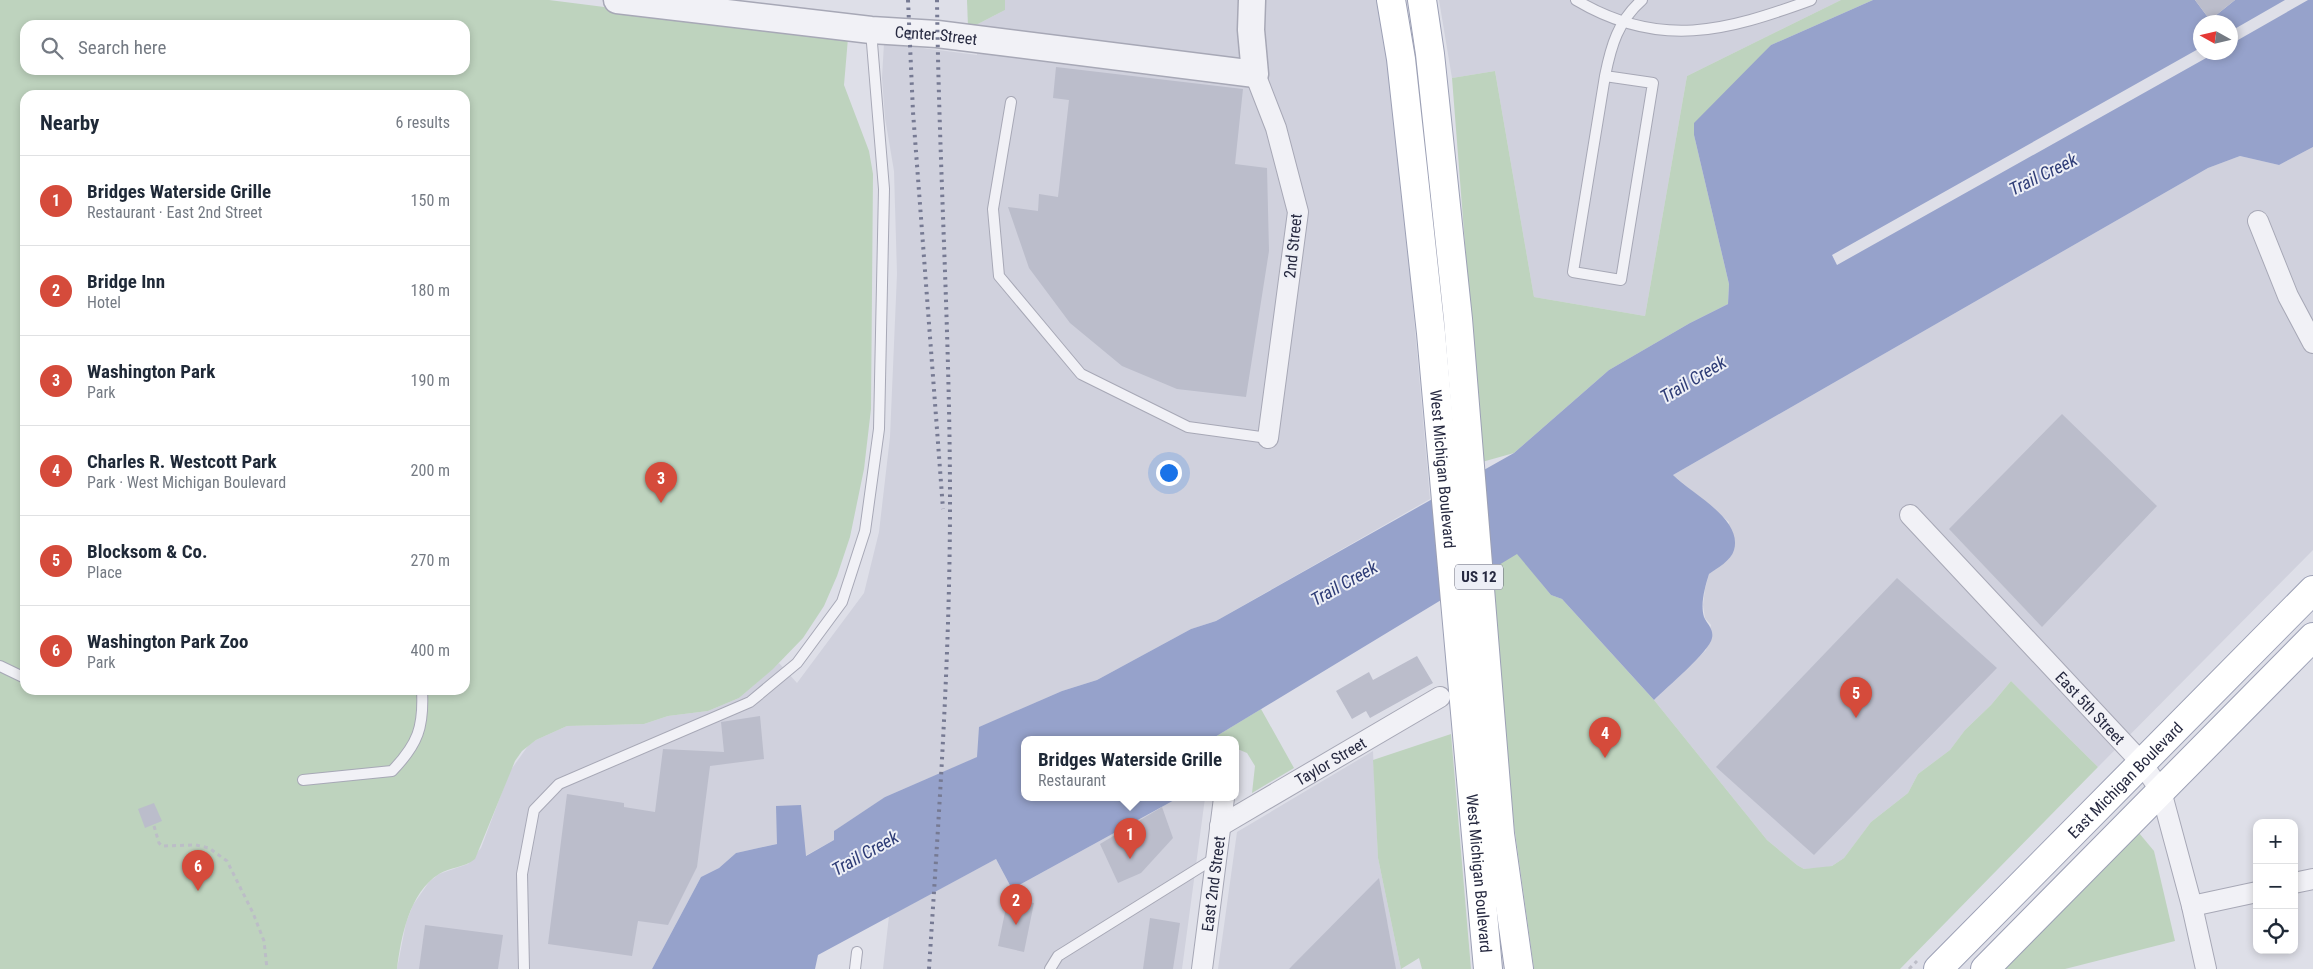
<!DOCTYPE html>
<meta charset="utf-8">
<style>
:root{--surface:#fff;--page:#f2f2f3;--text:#1f2937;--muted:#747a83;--line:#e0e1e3;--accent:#d54b3b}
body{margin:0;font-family:"Roboto Condensed",sans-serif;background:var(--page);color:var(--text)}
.controls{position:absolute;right:15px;bottom:15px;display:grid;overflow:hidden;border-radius:10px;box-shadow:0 2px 8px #0003}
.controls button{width:45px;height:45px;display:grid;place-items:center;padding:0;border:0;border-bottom:1px solid var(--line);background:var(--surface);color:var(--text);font:25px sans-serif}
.compass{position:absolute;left:2193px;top:15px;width:45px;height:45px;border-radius:50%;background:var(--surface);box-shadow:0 2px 8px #0003;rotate:278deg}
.you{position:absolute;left:1168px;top:472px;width:18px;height:18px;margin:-12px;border:4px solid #fff;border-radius:50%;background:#1a73e8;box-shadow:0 0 0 8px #1a73e833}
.badge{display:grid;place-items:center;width:32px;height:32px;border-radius:50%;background:var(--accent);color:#fff;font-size:16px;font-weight:700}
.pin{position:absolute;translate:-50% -41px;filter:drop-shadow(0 1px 2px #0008)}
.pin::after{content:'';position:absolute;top:26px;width:18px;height:15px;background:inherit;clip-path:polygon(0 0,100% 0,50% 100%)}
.popup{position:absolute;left:1021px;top:736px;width:218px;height:65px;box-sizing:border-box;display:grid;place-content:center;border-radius:10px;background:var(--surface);filter:drop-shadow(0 1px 4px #0005);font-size:16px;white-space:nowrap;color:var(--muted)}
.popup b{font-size:19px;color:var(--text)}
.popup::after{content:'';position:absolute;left:50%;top:100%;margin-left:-10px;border:10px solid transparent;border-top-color:var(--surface)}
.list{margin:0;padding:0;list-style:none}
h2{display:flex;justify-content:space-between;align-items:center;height:65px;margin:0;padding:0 20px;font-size:21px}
h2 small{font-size:16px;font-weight:400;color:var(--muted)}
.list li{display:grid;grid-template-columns:32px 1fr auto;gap:15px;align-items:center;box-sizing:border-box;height:90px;padding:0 20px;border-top:1px solid var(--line)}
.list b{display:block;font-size:19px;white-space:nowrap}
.list p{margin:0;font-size:16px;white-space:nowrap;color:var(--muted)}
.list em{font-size:16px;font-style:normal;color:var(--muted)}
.icon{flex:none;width:28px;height:28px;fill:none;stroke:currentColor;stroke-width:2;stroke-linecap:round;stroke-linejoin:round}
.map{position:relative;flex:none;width:2313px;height:969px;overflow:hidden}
.search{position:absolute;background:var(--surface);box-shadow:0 2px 8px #0003;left:20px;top:20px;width:450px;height:55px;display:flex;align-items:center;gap:12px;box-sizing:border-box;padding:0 18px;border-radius:15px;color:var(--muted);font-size:19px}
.panel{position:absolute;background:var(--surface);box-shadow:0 2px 8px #0003;left:20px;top:90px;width:450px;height:605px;border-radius:15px}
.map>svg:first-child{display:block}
.built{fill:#d0d1dd}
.green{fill:#bed3be;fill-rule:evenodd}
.water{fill:#96a2cb}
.building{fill:#bbbdcb}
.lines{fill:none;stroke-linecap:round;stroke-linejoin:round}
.service-casing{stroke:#a7a8b6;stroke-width:12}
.minor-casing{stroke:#a7a8b6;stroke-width:22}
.tertiary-casing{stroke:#a7a8b6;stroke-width:29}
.primary-casing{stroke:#9ca0b5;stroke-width:30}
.path{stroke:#bcbdc7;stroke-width:3;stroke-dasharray:4 4;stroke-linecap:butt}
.service{stroke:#f1f1f6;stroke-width:10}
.minor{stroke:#f1f1f6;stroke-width:20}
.tertiary{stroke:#f1f1f6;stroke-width:26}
.primary{stroke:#fff;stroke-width:28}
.rail{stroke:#767a93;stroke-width:4;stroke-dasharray:2.5 5;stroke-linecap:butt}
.labels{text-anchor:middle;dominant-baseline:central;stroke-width:4;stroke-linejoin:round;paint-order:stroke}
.shield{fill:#edeff6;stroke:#626477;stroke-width:1}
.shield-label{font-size:15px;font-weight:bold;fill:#262940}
.street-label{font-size:16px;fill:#262940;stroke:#edeff6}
.water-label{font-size:18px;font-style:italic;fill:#2e3c76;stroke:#edeff6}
</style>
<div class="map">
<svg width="2313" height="969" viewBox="0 0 2313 969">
<rect width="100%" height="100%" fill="#dedfe8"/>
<g class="built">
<path d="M1005 0H1380L1396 115 1430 499 1216 621 1191 629 1097 680 1062 691 980 727 978 757 885 797 834 840 805 856 801 805 777 844 736 853 719 868 701 877 652 969H397L406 923 413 905 429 882 439 874 468 864 481 848 510 771 528 746 536 740 567 726 644 724 668 716 708 711 739 698 779 663 797 683 864 593 879 532 890 437 897 274 894 171 885 118 882 78 884 43 977 55 976 25 1005 10Z"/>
<path d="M1439 0H1841L1687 76 1645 316 1534 297 1495 71 1452 78Z"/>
<path d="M2313 147V550L2098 767 2011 681 1991 705 1965 730 1950 750 1918 774 1908 793 1871 822 1844 858 1832 866 1821 868 1804 869 1797 865 1767 840 1654 700 1706 650 1711 625 1705 618 1703 605 1705 589 1709 574 1726 561 1729 522 1673 475 2208 168 2240 156 2279 165Z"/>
<path d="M1373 751 1378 858 1401 969H1218L1237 832Z"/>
<path d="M1178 798H1205L1182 969H883L889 916 996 859 1012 889Z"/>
</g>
<g class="green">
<path d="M0 0H549L848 38 844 85 869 151 873 174 871 409 864 469 850 537 837 576 824 606 803 638 773 669 739 698 708 711 668 716 644 724 567 726 536 740 522 751 515 761 475 859C464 868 450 867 439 874 409 893 401 937 397 969H0ZM25 25H465V70H25ZM25 95H465V690H25Z"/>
<path d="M967 0H1005V10L976 25 968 27Z"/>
<path d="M1841 0H1873L1771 45 1694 135 1729 284 1728 304 1690 323 1609 370 1514 453 1482 462 1452 78 1495 71 1534 297 1645 316 1687 76Z"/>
<path d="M1517 553 1551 595 1562 599 1654 700 1767 840 1797 865 1804 869 1832 866 1844 858 1871 822 1908 793 1918 774 1950 750 1965 730 1991 705 2011 681 2098 767 1900 969H1534L1514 825 1491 568Z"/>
<path d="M1261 709 1294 768 1252 793 1255 766 1247 753 1235 748V740H1210Z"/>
<path d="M1451 734 1471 969H1422L1419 958 1401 969 1378 858 1373 760Z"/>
<path d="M2139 833 2154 851 2175 941 2065 969H2002Z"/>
</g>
<path class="water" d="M1873 0H2195L2210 20 2235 0H2285L2231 31 2230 22H2200V48L1832 255 1837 265 2215 53 2230 52 2231 44 2308 0H2313V147L2279 165 2240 156 2208 168 1673 475C1692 494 1743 519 1734 550 1731 561 1717 568 1709 574 1705 587 1700 604 1704 617 1707 624 1714 629 1712 638 1710 651 1666 688 1654 700L1562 599 1551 595 1517 554 1210 740H1025V798H1178L1012 889 996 859 818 955 815 969H652L701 877 719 868 736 853 777 844 776 806 801 805 806 856 834 840V831L885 797 977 757 979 727 1062 691 1097 680 1191 629 1216 621 1514 453 1609 370 1690 323 1728 304 1729 284 1694 135V123L1771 45Z"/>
<g class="building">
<path d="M2195 0H2235L2210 20Z"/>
<path d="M1056 67 1243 89 1235 164 1267 168 1269 251 1246 397 1177 389 1122 366 1070 323 1029 268 1008 207 1038 211 1039 194 1058 197 1069 100 1053 98Z"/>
<path d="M2062 414 2157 506 2042 627 1949 529Z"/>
<path d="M1897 578 1997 668 1814 855 1716 767Z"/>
<path d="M1417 656 1433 683 1370 718 1366 711 1352 719 1336 691 1369 672 1373 680Z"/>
<path d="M760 716 764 759 710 766 697 867 668 925 638 921 632 956 548 944 567 794 624 803V807L655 812 663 749 724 752 721 722Z"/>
<path d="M154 803 162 821 145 828 138 809Z"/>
<path d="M1162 807 1173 838 1141 873 1118 883 1100 844Z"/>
<path d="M1379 878 1396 969H1289Z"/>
<path d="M1008 898 1034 903 1024 952 998 946Z"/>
<path d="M1150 918 1180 923 1173 969H1143Z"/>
<path d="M425 925 503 935 498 969H419Z"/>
</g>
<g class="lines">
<defs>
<g id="service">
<path d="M1576 0C1660 50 1726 31 1811 0"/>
<path d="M1605 76 1653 83 1621 280 1573 272 1605 76C1611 46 1618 21 1642 0"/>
<path d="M1011 102 993 209 999 276 1081 374 1188 427 1268 438"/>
<path d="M0 666 25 678"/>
<path d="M303 780 392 771C418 744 424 727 422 690"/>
<path d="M524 969 522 874 534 810 559 784 750 702 797 663 842 602 865 531 879 429 884 189 871 31"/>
<path d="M855 969 857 952"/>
<path d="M1050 969 1058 956 1215 858"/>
</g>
<g id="minor">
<path d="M1255 74 1276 128 1298 212 1268 438"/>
<path d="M2258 221 2288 296 2313 343"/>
<path id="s1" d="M1910 515 2141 762 2161 791 2192 906 2206 969"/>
<path id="s2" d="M1220 826 1440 697"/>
<path d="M2294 883 2313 879"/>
<path d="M2192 906 2257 892"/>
<path id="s3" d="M1202 969 1224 798"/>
</g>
<g id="tertiary">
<path id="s4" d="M617 0 871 30 937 34 1255 74 1251 30 1252 0"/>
</g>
<g id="primary">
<path id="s5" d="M1391 0 1401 59 1431 333 1488 969"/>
<path d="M1422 0 1430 54 1458 319 1500 834 1519 969"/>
<path id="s6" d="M1938 969 2313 590"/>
<path d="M1985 969 2313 637"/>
</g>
</defs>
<use href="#service" class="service-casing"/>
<use href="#minor" class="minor-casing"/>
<use href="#tertiary" class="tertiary-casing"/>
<use href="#primary" class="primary-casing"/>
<g class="path">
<path d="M154 826 159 843 162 846 196 845 209 848 227 861 253 913 264 941 267 969"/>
<path d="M1909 969 1917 961"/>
</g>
<use href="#service" class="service"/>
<use href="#minor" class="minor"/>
<use href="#tertiary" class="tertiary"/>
<use href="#primary" class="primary"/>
<g class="rail">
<path d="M908 0 913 112 943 509"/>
<path d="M929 969C939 814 950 657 950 502 950 334 939 167 937 0"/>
</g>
</g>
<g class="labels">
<rect class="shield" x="1455" y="564.5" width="48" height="25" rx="4"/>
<g class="shield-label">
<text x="1479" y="577">US 12</text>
</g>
<g class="street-label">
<text stroke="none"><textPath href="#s4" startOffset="321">Center Street</textPath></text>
<text transform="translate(1293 246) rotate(-84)">2nd Street</text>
<text stroke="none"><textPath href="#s5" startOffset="472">West Michigan Boulevard</textPath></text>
<text stroke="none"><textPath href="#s1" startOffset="264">East 5th Street</textPath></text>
<text stroke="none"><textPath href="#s2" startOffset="128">Taylor Street</textPath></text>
<text stroke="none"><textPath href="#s6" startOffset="266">East Michigan Boulevard</textPath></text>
<text stroke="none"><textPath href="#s5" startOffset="878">West Michigan Boulevard</textPath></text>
<text stroke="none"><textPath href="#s3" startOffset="86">East 2nd Street</textPath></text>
</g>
<g class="water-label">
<text transform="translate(2043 174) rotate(-26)">Trail Creek</text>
<text transform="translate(1693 379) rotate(-31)">Trail Creek</text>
<text transform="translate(1344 583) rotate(-29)">Trail Creek</text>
<text transform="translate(865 853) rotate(-29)">Trail Creek</text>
</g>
</g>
</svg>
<div class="controls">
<button>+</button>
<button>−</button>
<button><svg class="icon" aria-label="locate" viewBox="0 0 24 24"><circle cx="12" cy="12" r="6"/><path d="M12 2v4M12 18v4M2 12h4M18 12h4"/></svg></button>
</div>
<svg class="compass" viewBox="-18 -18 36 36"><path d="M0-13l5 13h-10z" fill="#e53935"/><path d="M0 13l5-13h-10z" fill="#747a83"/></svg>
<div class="you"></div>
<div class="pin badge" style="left:1130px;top:859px">1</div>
<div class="popup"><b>Bridges Waterside Grille</b>Restaurant</div>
<div class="pin badge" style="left:1016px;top:925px">2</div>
<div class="pin badge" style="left:661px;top:503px">3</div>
<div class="pin badge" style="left:1605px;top:758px">4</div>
<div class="pin badge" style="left:1856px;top:718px">5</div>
<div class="pin badge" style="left:198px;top:891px">6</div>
<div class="search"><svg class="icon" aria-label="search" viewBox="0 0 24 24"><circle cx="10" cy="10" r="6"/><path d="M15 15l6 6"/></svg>Search here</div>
<section class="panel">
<h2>Nearby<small>6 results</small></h2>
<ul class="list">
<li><span class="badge">1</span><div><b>Bridges Waterside Grille</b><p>Restaurant · East 2nd Street</p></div><em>150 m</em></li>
<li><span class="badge">2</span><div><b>Bridge Inn</b><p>Hotel</p></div><em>180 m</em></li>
<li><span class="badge">3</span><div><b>Washington Park</b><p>Park</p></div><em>190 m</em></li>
<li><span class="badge">4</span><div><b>Charles R. Westcott Park</b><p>Park · West Michigan Boulevard</p></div><em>200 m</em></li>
<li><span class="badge">5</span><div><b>Blocksom &amp; Co.</b><p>Place</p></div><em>270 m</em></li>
<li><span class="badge">6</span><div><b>Washington Park Zoo</b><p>Park</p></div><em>400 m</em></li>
</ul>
</section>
</div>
